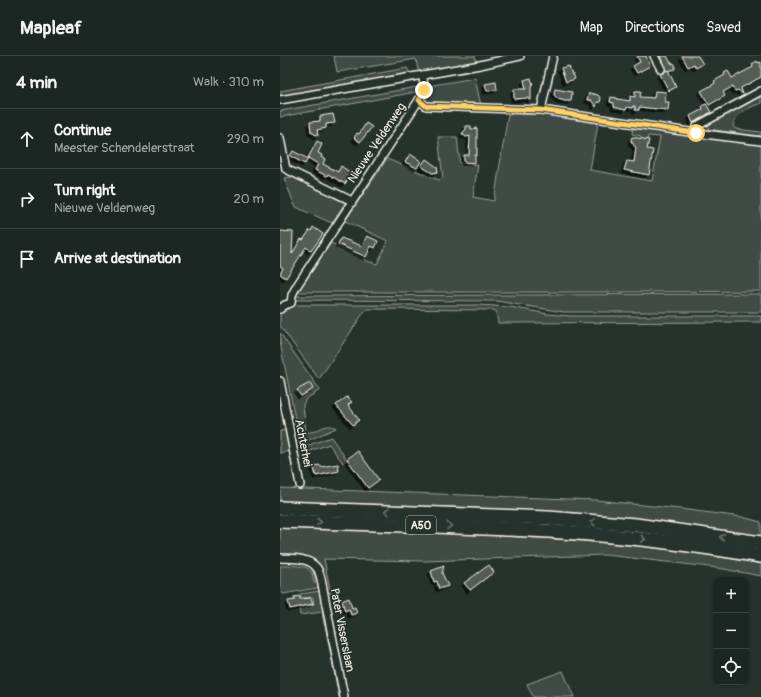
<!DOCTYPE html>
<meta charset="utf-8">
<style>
:root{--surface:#1c2622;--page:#252e2a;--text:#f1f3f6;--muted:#a0a5a5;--line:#3a4340}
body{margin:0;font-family:Pangolin,sans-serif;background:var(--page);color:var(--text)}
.controls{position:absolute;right:12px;bottom:12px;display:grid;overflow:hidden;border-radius:8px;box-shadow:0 1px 3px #0004}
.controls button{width:36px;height:36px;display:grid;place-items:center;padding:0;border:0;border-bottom:1px solid var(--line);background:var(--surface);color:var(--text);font:20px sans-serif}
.stop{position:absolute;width:12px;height:12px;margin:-9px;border:3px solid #ffd166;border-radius:50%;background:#fff}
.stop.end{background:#ffd166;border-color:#fff;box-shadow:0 1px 4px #0008}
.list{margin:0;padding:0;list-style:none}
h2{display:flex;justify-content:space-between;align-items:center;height:52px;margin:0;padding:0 16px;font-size:17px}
h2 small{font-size:13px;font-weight:400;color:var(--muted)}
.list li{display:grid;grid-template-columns:26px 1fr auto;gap:12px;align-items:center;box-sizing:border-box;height:60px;padding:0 16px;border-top:1px solid var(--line)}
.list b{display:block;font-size:15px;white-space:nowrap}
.list p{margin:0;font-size:13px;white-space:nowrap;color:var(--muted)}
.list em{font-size:13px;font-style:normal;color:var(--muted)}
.icon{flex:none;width:22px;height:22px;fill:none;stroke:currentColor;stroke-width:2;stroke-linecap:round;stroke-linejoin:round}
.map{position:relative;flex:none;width:481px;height:641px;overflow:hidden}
header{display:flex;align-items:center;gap:24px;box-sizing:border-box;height:56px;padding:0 20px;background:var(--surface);border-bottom:1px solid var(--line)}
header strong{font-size:19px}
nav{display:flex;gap:22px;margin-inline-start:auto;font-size:14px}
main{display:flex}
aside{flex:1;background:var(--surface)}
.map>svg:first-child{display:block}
.green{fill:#414b45;stroke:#9a9e96}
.building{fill:#525c55;stroke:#f4f1e8;filter:url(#shadow)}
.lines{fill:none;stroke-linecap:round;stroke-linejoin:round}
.street-casing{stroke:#f4f1e8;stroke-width:10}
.highway-casing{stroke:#f4f1e8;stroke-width:16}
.street{stroke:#26332d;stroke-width:7}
.highway{stroke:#26332d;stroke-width:13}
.oneway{stroke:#6e766e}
.route{stroke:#ffd166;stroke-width:5}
.labels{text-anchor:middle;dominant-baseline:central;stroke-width:3.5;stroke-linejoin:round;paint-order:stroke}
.shield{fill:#26332d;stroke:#b6b8b0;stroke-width:1}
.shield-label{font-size:11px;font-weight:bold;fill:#f4f1e8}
.street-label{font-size:12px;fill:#f4f1e8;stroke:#26332d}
</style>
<header>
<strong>Mapleaf</strong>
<nav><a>Map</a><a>Directions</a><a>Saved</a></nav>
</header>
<main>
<aside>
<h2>4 min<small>Walk · 310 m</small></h2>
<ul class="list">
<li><svg class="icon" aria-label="ahead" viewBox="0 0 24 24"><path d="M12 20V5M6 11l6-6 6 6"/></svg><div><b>Continue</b><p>Meester Schendelerstraat</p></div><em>290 m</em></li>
<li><svg class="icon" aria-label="right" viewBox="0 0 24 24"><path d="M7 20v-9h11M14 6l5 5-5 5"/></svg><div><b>Turn right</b><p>Nieuwe Veldenweg</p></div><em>20 m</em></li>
<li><svg class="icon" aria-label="arrive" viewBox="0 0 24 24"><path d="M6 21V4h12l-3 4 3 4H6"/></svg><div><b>Arrive at destination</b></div></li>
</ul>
</aside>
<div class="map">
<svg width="481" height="641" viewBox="0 0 481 641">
<defs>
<filter id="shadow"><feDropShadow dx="-3" dy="3" stdDeviation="0" flood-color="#0009"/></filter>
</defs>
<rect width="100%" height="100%" fill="#26332d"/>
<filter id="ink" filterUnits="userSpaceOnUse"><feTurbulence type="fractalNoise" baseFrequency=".025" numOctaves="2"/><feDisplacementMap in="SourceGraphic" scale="8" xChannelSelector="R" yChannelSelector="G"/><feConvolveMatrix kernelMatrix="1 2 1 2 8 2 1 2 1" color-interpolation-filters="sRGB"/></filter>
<g filter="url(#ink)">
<g class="green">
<path d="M54 0H195L197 7 142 16 138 14 136 3 57 16Z"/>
<path d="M127 12 131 18 0 40V35Z"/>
<path d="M195 22 201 50 145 47 149 34 153 29Z"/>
<path d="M137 31 136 36 0 61V55Z"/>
<path d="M481 40V47C468 53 457 54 453 70L456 73 481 76V80L428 73 429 68Z"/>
<path d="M228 58H259L318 67 310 114 372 125 380 81 368 80 367 86 361 85V80L352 78 353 72 481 89V235L370 236H18L51 187 87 205 97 208 108 185 65 165 107 103 159 124 163 122 158 81H177L180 107 198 109 193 141 214 145Z"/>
<path d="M12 121 65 147 52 167 20 153 15 150 4 122Z"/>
<path d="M481 238V256H284L216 245 15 244V240Z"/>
<path d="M15 249H199L230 251 268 258 290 260H481V266L218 267 216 255 213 254 86 253 39 323 0 270V257L10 250Z"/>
<path d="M0 277 40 334 26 343 23 349 26 376C37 378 46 365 56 372L20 388 0 286Z"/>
<path d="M8 374 12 395 0 397V375Z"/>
<path d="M51 381 67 404 63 407 49 388 22 398 21 392Z"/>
<path d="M0 432 315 444 400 453 462 461 481 466V481C429 472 377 464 325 460 217 451 108 449 0 445Z"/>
<path d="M0 472C161 478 322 478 481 508V520L438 512 326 499 143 505 44 503 51 538 46 534 38 510 0 500Z"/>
<path d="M0 504 24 505 34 513 41 530 37 532 3 538 0 531V510C9 510 27 507 32 517 33 520 33 524 34 527H36C32 502 21 506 0 506Z"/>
<path d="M40 535 62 641H59L45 569 44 568 42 556 20 559 19 552 34 548 33 541 21 542 20 538Z"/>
<path d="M283 615 294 641H253L247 628Z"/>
</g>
<g class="building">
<path d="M357 0H366L370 10 357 17 353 10 360 6Z"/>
<path d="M380 0H387L391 7 395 8V13L386 15Z"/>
<path d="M402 0H418L423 8 416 12 414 8 408 11Z"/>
<path d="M477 5 478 7 481 6V21L461 32 463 38 458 34 455 35 452 31 443 36 445 40 429 49 421 35 432 29 435 27 434 25 445 19 444 17 448 15 452 22 473 11 472 8Z"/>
<path d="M289 10 292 19 293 18 295 23 286 26 281 12Z"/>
<path d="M388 14 396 31 389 35 380 18Z"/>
<path d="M251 22 253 29 251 30V44H249L248 42 234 43V33H246L244 24Z"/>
<path d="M216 26 217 34 207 35 205 28Z"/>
<path d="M275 33 292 36 291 45H285L278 43 274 39Z"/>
<path d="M355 35H361L360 41 374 42 375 35 386 36 385 46H389L388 54 359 51V54H355V50H353V52L347 51 346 54 341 53 334 51V47L330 46 331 41 337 42V43L350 45V40L355 41Z"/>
<path d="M309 37 318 39 321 43 320 46H317L316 51 311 44H307Z"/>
<path d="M426 48 431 56 413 67 410 60 423 53 422 50Z"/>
<path d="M53 58 55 67 46 68V72L37 74 38 80 31 76 30 66 40 65V60Z"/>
<path d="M86 67 92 71 80 86 74 82 77 77 79 78Z"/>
<path d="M186 70H191V73L197 72V99H195V107L184 106V99H189L190 80 186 81 182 78 186 73Z"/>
<path d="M352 81 369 84 367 93 373 94 369 119 344 114 347 105 354 106 356 92 351 85Z"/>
<path d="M37 85 42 88 38 97 42 99 41 101 45 103 43 108 58 116 61 110 71 117 65 128 48 118 47 120 35 114 38 108 28 102Z"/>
<path d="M13 95 28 103 25 108 10 100Z"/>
<path d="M130 98 141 105 137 112 125 106Z"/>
<path d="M146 103 157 111 158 116 152 117 141 110Z"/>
<path d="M33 171 43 178 31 195 26 191 6 222 0 218 3 212 0 210V175L13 176 12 198 21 183 23 184 30 174 31 175Z"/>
<path d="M87 180 98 185 95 192 91 190 86 201 58 188 61 182 82 190Z"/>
<path d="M30 327 33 333 21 340 17 334Z"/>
<path d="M67 341 72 346 68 349 79 364 73 369 56 349Z"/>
<path d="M78 395 99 424 88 432 67 403Z"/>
<path d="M58 408 59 415 36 420 34 412 35 410 39 409 41 411Z"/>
<path d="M209 509 214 516 190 534 184 527Z"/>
<path d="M164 510 162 517 168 530 159 533 157 525 154 526 151 515Z"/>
<path d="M19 540 20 543 31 542 33 548 10 553 8 545 15 544 14 541Z"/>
<path d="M69 542 72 552 75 551 77 557 71 559 69 553 65 555 62 545Z"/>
</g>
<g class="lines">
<defs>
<g id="street">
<path d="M374 0 381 13"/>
<path d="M0 44 200 9 240 0"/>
<path d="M139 44 146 50 261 54 416 77 481 85"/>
<path d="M261 54 273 0"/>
<path d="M416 77 417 70 481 35"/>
<path d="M0 82 6 113 72 145"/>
<path d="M0 253 5 249 11 247 12 239 16 231 139 44 144 34 143 19"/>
<path d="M0 325 20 429"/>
<path d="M0 502C12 503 28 501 36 511 39 514 40 519 41 523L64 641"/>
</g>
<g id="highway">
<path d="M0 452 268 462 356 469 481 487"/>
<path d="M0 465C94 468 188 470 282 476 349 480 415 489 481 500"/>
</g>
</defs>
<use href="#street" class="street-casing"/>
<use href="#highway" class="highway-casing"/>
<use href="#street" class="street"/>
<use href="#highway" class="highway"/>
</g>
<defs><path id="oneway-chevron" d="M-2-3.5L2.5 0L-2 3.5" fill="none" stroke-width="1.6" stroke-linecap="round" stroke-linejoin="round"/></defs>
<g class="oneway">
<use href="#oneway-chevron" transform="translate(107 455) rotate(-178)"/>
<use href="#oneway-chevron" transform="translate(39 466) rotate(2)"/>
<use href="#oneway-chevron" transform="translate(313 466) rotate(-176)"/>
<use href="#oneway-chevron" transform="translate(169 470) rotate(2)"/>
<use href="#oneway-chevron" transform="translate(442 481) rotate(-171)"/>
<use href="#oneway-chevron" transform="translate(363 483) rotate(6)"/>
</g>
</g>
<g class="lines" filter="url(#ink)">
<path class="route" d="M144 34 139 44 146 50 261 54 416 77"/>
</g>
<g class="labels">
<rect class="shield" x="126" y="460" width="30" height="18" rx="3"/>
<g class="shield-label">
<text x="141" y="469">A50</text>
</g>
<g class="street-label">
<text transform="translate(97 87) rotate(-56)">Nieuwe Veldenweg</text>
<text transform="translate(23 387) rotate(79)">Achterhei</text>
<text transform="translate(62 574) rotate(79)">Pater Visserslaan</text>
</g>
</g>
</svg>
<div class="controls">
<button>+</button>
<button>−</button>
<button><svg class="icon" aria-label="locate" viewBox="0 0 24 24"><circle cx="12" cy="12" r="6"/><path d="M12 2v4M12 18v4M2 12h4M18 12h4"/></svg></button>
</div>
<div class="stop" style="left:416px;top:77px"></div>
<div class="stop end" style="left:144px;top:34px"></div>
</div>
</main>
